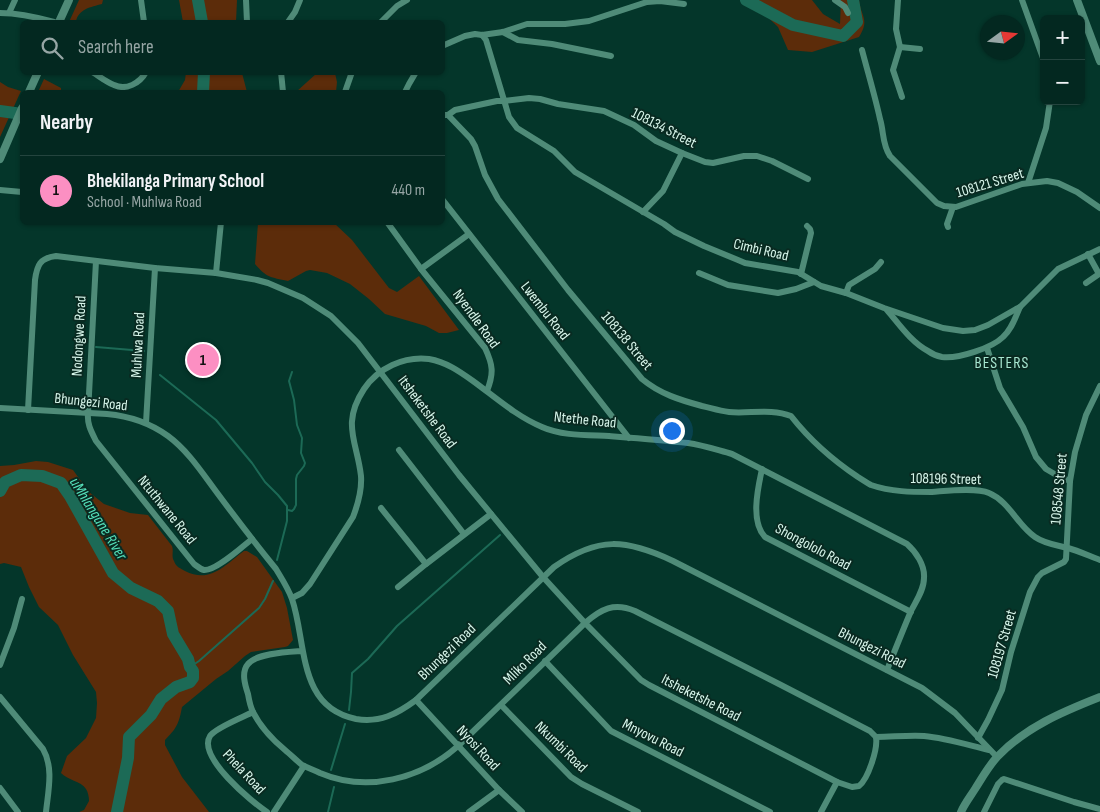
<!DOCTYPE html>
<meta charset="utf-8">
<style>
:root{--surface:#032820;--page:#11342d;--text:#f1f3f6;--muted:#97a6a5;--line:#24443e;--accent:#fc8fc2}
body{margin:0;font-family:"Sofia Sans Condensed",sans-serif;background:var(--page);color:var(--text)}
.controls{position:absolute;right:15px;top:15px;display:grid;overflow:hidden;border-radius:8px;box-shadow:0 1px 4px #0004}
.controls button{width:45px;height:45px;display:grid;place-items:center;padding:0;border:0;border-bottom:1px solid var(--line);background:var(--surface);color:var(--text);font:25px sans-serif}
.compass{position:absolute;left:980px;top:15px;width:45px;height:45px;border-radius:50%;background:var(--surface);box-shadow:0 1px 4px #0004;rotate:75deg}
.you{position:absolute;left:671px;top:430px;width:18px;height:18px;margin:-12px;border:4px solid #fff;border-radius:50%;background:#1a73e8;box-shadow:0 0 0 8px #1a73e833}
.badge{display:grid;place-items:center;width:32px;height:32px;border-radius:50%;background:var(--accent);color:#111;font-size:16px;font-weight:700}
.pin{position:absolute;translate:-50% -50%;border:2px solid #fff;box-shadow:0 1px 5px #0006}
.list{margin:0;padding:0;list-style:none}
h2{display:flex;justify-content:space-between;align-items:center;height:65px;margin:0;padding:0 20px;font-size:21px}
h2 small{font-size:16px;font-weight:400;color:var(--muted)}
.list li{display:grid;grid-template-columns:32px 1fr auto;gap:15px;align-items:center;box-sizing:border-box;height:70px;padding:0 20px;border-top:1px solid var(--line)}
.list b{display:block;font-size:19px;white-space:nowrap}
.list p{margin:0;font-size:16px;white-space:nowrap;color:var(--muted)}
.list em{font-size:16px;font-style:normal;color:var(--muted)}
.icon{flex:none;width:28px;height:28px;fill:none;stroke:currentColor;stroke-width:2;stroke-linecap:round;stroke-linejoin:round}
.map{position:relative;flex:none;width:1100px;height:812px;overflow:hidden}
.search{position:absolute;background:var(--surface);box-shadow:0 1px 4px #0004;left:20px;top:20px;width:425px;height:55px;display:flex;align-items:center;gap:12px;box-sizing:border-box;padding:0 18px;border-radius:8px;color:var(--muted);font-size:19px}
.panel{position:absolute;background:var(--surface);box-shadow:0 1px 4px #0004;left:20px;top:90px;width:425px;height:135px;border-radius:8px}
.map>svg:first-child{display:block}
.green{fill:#5c2c0a}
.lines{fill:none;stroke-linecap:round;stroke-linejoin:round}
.stream{stroke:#1c6a56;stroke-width:2}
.river{stroke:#1c6a56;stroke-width:12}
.minor{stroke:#4f8b78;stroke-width:6}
.tertiary{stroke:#4f8b78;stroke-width:8}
.labels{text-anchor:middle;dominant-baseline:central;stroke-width:4;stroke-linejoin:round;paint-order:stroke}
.street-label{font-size:15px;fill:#d8f6eb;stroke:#092a21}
.neighbourhood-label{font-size:16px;letter-spacing:1px;fill:#a7e6d0;stroke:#092a21}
.water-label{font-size:16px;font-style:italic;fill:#55e0ba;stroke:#092a21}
</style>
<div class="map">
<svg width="1100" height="812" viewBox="0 0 1100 812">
<rect width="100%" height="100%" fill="#04362a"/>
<g class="green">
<path d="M79 0H103L102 4C91 7 78 9 76 22H69Z"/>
<path d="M179 0H237L236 22H183Z"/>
<path d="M750 0H812L823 14 840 24 841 0H859C861 17 870 19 859 37L812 52 788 50 778 27Z"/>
<path d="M186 72 242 73 247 92H178L185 80Z"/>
<path d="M317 73H335L337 82 336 92H296Z"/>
<path d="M44 79 61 88V92H38Z"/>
<path d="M0 82 8 87 21 91 0 137Z"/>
<path d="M258 223H334L352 240 389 288 397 292 419 276 459 330 447 333H439L426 326 385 314 369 299 350 284 327 273 310 270 306 271 288 281C270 277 267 278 255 264Z"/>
<path d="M36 461 48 462 73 470 89 492 104 504 130 513 148 515 172 546C174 551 171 556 174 561 176 567 180 568 185 571 210 584 225 565 244 551H247L257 557 282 592 287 608 293 640 288 646 285 647 251 652 245 656 228 671 216 679 182 707C179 724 176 729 165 740V745L182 777 209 812H79L84 810 89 801C89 797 88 792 86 789 81 781 67 780 61 773L67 756 86 738 96 718 97 703 96 692 73 655 58 625 39 607 29 587 21 567 4 563 0 564V466L14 465Z"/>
</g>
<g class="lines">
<g class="stream">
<path d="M96 347 144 351"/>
<path d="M160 375 216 420 252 463 265 482 278 495 287 506V521L277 560"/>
<path d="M288 510 292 511 294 509 296 505V479L297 475 304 466 305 463 301 453 302 438 297 425 294 400 289 381 292 372"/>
<path d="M190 667 199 661 259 608 265 599 273 581"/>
<path d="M349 710 351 692 352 673 368 659 397 626 500 535"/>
<path d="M331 770 345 724"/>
<path d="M328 812 334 787"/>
</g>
<g class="river">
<path d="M198 0 202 22"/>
<path d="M746 0 793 25 843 36 857 22 853 0"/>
<path d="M203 92 204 72"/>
<path d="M0 111 22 114"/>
<path d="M0 491 5 482 21 475 42 476 61 483 70 496 113 573 131 588 158 601 168 611 173 634 188 659 190 667 193 671V678L190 682 176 687 161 699 151 715 129 737 128 758 117 812"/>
</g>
<g class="minor">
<path d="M141 0 144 22"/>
<path d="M246 0 247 22"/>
<path d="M835 0 845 7 848 13"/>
<path d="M898 0 896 29 900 47 893 70 902 97"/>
<path d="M1022 0 1044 61"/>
<path d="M0 13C18 13 36 17 54 22"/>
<path d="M9 13 15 0"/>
<path d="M288 22 295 12 300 0"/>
<path d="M381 22 397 6 407 0"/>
<path d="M503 32 518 40 552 44 611 56"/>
<path d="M482 35 486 40 509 117 517 128 554 151 575 172 664 224 675 232 704 246 738 260 745 263 798 272 821 286 846 293 884 308 943 328 963 331 975 330 988 325 1016 309 1020 307 1058 269 1100 249"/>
<path d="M442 46 465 36 475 34 482 35 503 32 527 24H565L589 21 647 2 660 1 684 4"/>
<path d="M900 47 920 49"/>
<path d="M862 50C868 73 875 96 880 119 884 132 882 144 890 156L937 203 944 206 956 207 1022 184 1047 181 1058 183 1077 192 1100 208"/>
<path d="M92 72C99 76 106 82 114 85 126 91 140 83 146 72"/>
<path d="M281 72 283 92"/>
<path d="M345 92 352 72"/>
<path d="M405 92 409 84 416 72"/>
<path d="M442 115H448L471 139 475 146 485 175 498 199 568 290 642 379C660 394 680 400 702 406 711 408 719 411 729 412 749 414 771 408 791 416 809 439 834 461 858 477 863 480 867 483 871 485 891 492 912 492 932 492 946 491 976 487 989 493 1010 502 1017 525 1035 537 1045 544 1057 545 1068 548 1079 551 1089 556 1100 560"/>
<path d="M448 115 455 110 497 101H504L529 98 540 99 558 104 604 111 634 125 656 141 682 153 705 162 713 163 744 156H757L772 161 808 179"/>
<path d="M1028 183 1046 128 1050 101"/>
<path d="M0 190 22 192"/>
<path d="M442 199 629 438"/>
<path d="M643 212 663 191 682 153"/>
<path d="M387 222 421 269 485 348C493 365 494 373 487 391"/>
<path d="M948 227 947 224 953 207"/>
<path d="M96 261 88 413C87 424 91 431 96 441L194 564C197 566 200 569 204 570 216 571 243 546 252 539"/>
<path d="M421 269 469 234"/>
<path d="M216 273 221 222"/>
<path d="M699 273 728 285 778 293 796 289 814 282"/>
<path d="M801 274 811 233 810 229 807 226"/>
<path d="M1086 283 1099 274 1088 254"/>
<path d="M846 293 849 285 875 269 881 262"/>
<path d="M887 310C899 324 911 342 928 351 932 354 937 356 942 357 958 359 992 348 1003 337 1012 329 1015 318 1020 307"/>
<path d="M987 348 1000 388 1023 427 1036 457 1046 469 1058 476 1070 481"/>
<path d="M0 408 107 414C129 416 150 423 168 436 187 450 201 471 215 490 235 517 255 543 276 569 282 579 288 588 292 599 307 643 297 707 356 719 380 723 397 714 416 700L554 567C598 536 626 539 673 561L922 688 955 713 997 757"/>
<path d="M28 410 35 280C37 265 40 258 56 256L155 268 216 273 257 280 268 283 303 298 331 316 358 343 459 475 543 577 585 623 641 680 649 685 837 782 852 787 859 786C868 779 878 749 876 737L870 731 779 684 635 611C614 602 601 609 585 623L458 746C421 779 367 793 320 773 314 770 308 768 302 765 296 760 291 755 285 750 273 740 260 726 253 712 250 706 249 700 248 694 245 685 241 672 248 664 257 653 289 652 302 651"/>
<path d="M146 423 155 268"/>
<path d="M399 450 464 534"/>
<path d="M762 469C758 488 750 521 765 537L911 612"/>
<path d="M381 508 426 564"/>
<path d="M398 587 426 564 491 514"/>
<path d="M292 598 302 593 310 584 353 517C358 504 362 490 361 476 357 441 341 424 364 389 378 368 404 356 429 359 446 362 459 371 473 381 495 397 516 416 542 427 562 436 587 435 609 436 635 438 662 440 688 443 703 445 717 450 732 454L907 544C916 552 925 565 924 578 924 590 916 601 911 611 903 630 895 650 887 670"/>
<path d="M545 661 611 731 770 812"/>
<path d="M0 665 14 628 22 599"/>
<path d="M0 697 43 749C54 768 48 792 46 812"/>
<path d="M416 700 499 790 522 812"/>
<path d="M501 705 571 777 582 784 638 812"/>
<path d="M253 712C243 717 215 728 210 736 197 757 252 802 267 812"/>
<path d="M876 737C892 737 908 735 924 736 946 738 968 745 989 750"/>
<path d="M978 738 988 720 1002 690 1011 652 1030 592 1038 577 1042 573 1064 562 1066 559 1070 481 1075 452 1086 415 1100 386"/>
<path d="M0 788 18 812"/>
<path d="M274 812 304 766"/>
<path d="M469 812 499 790"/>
<path d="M821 812 837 782"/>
<path d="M984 812 998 784 1002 780 1004 779 1074 802 1100 809"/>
</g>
<g class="tertiary">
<path d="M1077 0 1100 61"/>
<path d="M59 22 69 0"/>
<path d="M29 92 38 72"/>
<path d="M0 159 22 108"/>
<path d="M961 812C965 803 970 797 975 789 982 778 988 767 997 757 1026 727 1062 712 1100 697"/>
</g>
</g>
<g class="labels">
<g class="street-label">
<text transform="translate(664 128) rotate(27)">108134 Street</text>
<text transform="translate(990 183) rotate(-17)">108121 Street</text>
<text transform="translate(761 250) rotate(13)">Cimbi Road</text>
<text transform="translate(545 311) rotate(52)">Lwembu Road</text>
<text transform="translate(476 319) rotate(54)">Nyendle Road</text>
<text transform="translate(79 336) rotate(-87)">Nodongwe Road</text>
<text transform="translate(627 341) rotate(50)">108138 Street</text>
<text transform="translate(138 345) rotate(-87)">Muhlwa Road</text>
<text transform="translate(91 402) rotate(6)">Bhungezi Road</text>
<text transform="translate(427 412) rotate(53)">Itsheketshe Road</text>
<text transform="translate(585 420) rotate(6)">Ntethe Road</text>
<text transform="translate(946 479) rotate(1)">108196 Street</text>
<text transform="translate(1059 489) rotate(-85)">108548 Street</text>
<text transform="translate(167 510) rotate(51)">Ntuthwane Road</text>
<text transform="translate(813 547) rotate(28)">Shongololo Road</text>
<text transform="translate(1002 644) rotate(-74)">108197 Street</text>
<text transform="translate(872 648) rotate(27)">Bhungezi Road</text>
<text transform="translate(447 652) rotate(-44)">Bhungezi Road</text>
<text transform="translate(525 663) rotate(-45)">Mliko Road</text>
<text transform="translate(701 698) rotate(27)">Itsheketshe Road</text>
<text transform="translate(653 738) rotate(27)">Mnyovu Road</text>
<text transform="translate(561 747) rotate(44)">Nkumbi Road</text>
<text transform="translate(478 748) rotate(47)">Nyosi Road</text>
<text transform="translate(244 772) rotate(47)">Phela Road</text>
</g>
<g class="neighbourhood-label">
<text x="1002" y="363">BESTERS</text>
</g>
<g class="water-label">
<text transform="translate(98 519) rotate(58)">uMhlangane River</text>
</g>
</g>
</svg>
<div class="controls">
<button>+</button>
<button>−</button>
</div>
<svg class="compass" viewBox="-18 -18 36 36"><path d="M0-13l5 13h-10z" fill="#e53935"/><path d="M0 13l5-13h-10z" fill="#97a6a5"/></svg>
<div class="you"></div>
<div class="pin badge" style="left:203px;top:360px">1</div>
<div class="search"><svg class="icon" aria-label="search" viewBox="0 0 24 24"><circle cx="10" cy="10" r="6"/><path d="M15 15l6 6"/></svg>Search here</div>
<section class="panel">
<h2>Nearby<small></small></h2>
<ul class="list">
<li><span class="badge">1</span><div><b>Bhekilanga Primary School</b><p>School · Muhlwa Road</p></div><em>440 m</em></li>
</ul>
</section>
</div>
